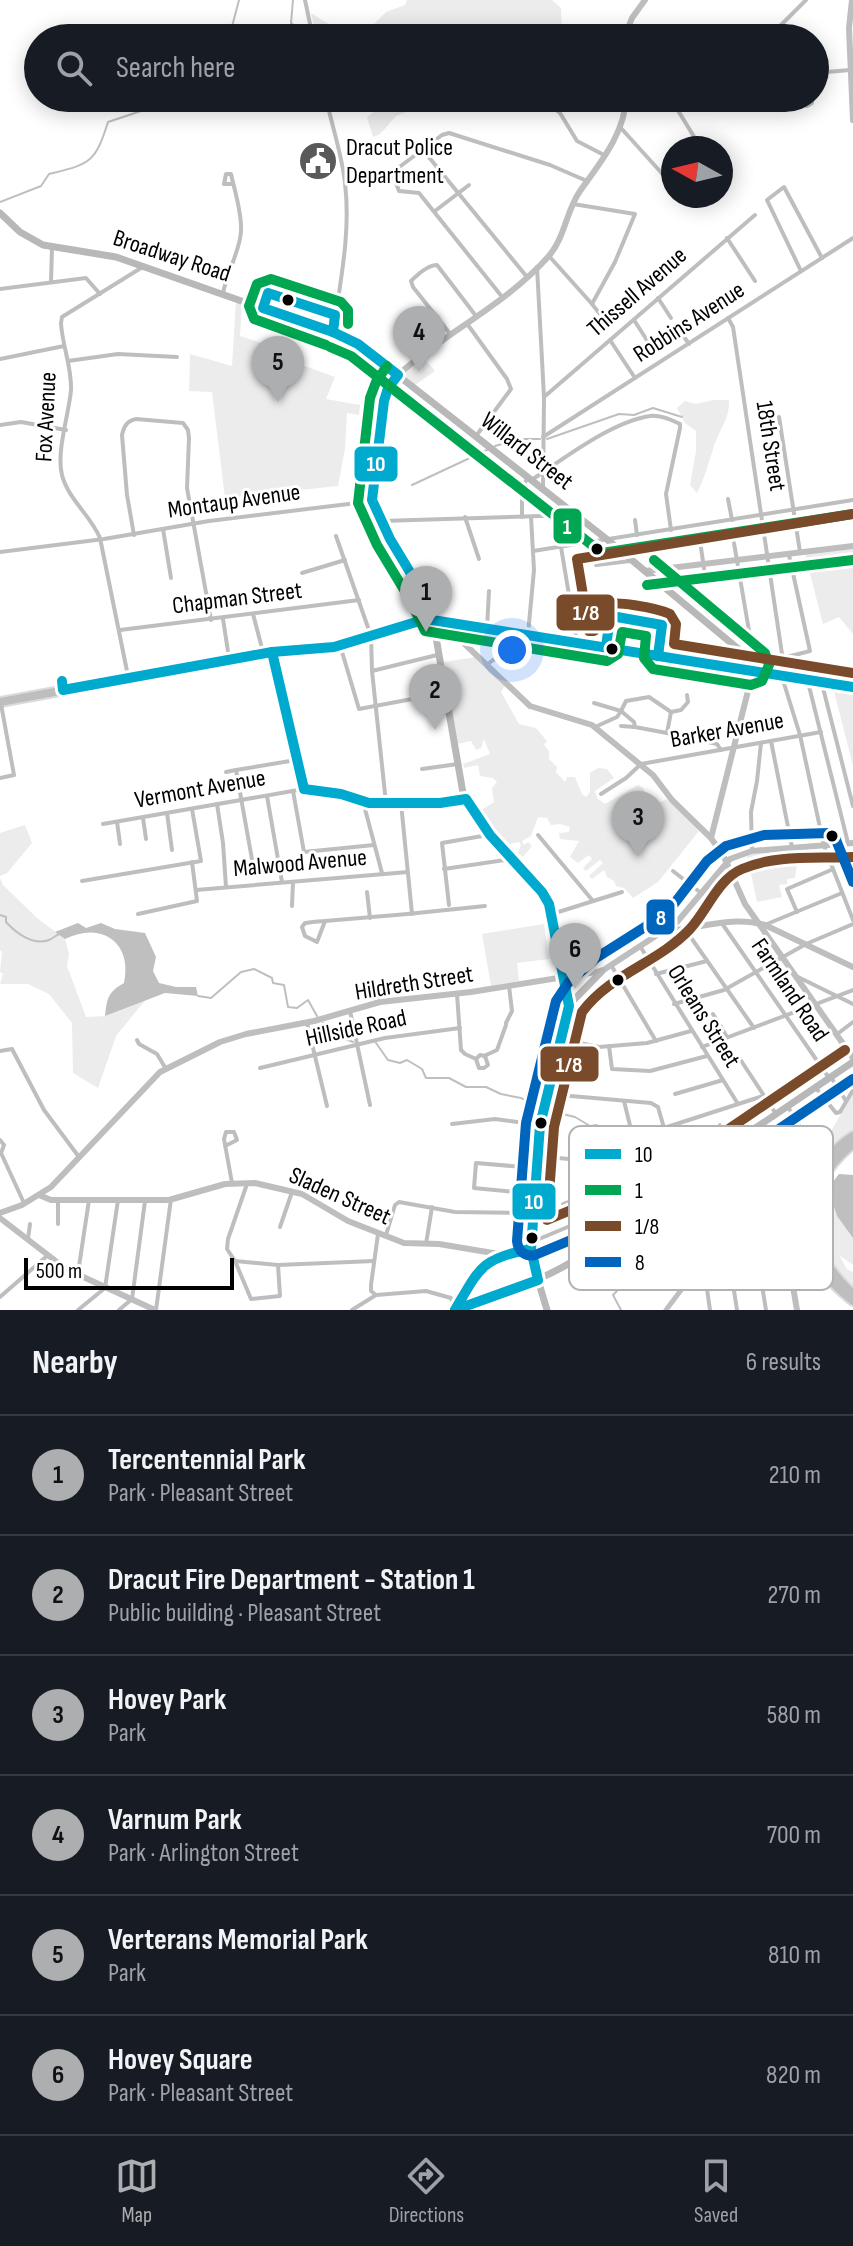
<!DOCTYPE html>
<meta charset="utf-8">
<style>
:root{--surface:#171b24;--page:#242831;--text:#f1f3f6;--muted:#9ea1a6;--line:#363941;--accent:#adaeaf}
body{margin:0;font-family:"Sofia Sans Condensed",sans-serif;background:var(--page);color:var(--text)}
.compass{position:absolute;left:661px;top:136px;width:72px;height:72px;border-radius:50%;background:var(--surface);box-shadow:0 4px 20px #0003;rotate:278deg}
.scale{position:absolute;left:24px;bottom:20px;width:210px;box-sizing:border-box;padding-left:8px;border:4px solid #000;border-top:0;font-size:22px;line-height:28px;white-space:nowrap;color:#000;-webkit-text-stroke:6px #fff;paint-order:stroke}
.you{position:absolute;left:512px;top:650px;width:28px;height:28px;margin:-20px;border:6px solid #fff;border-radius:50%;background:#1a73e8;box-shadow:0 0 0 12px #1a73e833}
.badge{display:grid;place-items:center;width:52px;height:52px;border-radius:50%;background:var(--accent);color:#111;font-size:26px;font-weight:700}
.pin{position:absolute;translate:-50% -66px;filter:drop-shadow(0 2px 4px #0008)}
.pin::after{content:'';position:absolute;top:42px;width:28px;height:24px;background:inherit;clip-path:polygon(0 0,100% 0,50% 100%)}
.list{margin:0;padding:0;list-style:none}
h2{display:flex;justify-content:space-between;align-items:center;height:104px;margin:0;padding:0 32px;font-size:34px}
h2 small{font-size:26px;font-weight:400;color:var(--muted)}
.list li{display:grid;grid-template-columns:52px 1fr auto;gap:24px;align-items:center;box-sizing:border-box;height:120px;padding:0 32px;border-top:2px solid var(--line)}
.list b{display:block;font-size:30px;white-space:nowrap}
.list p{margin:0;font-size:26px;white-space:nowrap;color:var(--muted)}
.list em{font-size:26px;font-style:normal;color:var(--muted)}
.icon{flex:none;width:44px;height:44px;fill:none;stroke:currentColor;stroke-width:2;stroke-linecap:round;stroke-linejoin:round}
.map{position:relative;flex:none;width:853px;height:1310px;overflow:hidden}
.search{position:absolute;background:var(--surface);box-shadow:0 4px 20px #0003;left:24px;right:24px;top:24px;height:88px;display:flex;align-items:center;gap:20px;box-sizing:border-box;padding:0 28px;border-radius:44px;color:var(--muted);font-size:30px}
.sheet{height:824px;background:var(--surface)}
nav{display:flex;justify-content:space-around;align-items:center;box-sizing:border-box;height:112px;border-top:2px solid var(--line);background:var(--surface);font-size:22px;color:var(--muted)}
nav a{display:grid;justify-items:center;gap:4px}
nav .on{color:var(--accent)}
.map>svg:first-child{display:block}
.green{fill:#ececec}
.water{fill:#bfbfbf}
.lines{fill:none;stroke-linecap:round;stroke-linejoin:round}
.stream{stroke:#bfbfbf;stroke-width:2}
.river{stroke:#bfbfbf;stroke-width:5}
.primary-casing{stroke:#dbdbdb;stroke-width:12}
.minor{stroke:#bebebe;stroke-width:4}
.tertiary{stroke:#bebebe;stroke-width:6}
.secondary{stroke:#b8b8b8;stroke-width:7}
.primary{stroke:#bebebe;stroke-width:8}
.bus-1-casing{stroke:#fff;stroke-width:16}
.bus-2-casing{stroke:#fff;stroke-width:16}
.bus-3-casing{stroke:#fff;stroke-width:16}
.bus-4-casing{stroke:#fff;stroke-width:16}
.bus-1{stroke:#00a9ce;stroke-width:10}
.bus-2{stroke:#00a651;stroke-width:10}
.bus-3{stroke:#7a4b2a;stroke-width:10}
.bus-4{stroke:#0065bd;stroke-width:10}
.bus-dot{fill:#000;stroke:#fff;stroke-width:3}
.labels{text-anchor:middle;dominant-baseline:central;stroke-width:6;stroke-linejoin:round;paint-order:stroke}
.poi-label{font-size:24px;fill:#000;stroke:#fff;text-anchor:start}
.street-label{font-size:24px;fill:#000;stroke:#fff}
.key{fill:#fff;stroke:#b2b2b2;stroke-width:2}
.key-label{font-size:22px;fill:#000}
.line-badge{stroke:#fff;stroke-width:3}
.badge-label{font-size:22px;text-anchor:middle;font-weight:bold;fill:#fff}
</style>
<div class="map">
<svg width="853" height="1310" viewBox="0 0 853 1310">
<rect width="100%" height="100%" fill="#fff"/>
<g class="green">
<path d="M407 0H552L561 8 562 38H538L530 28 514 38H434V35L413 34 396 38H317L311 13 346 35 367 31 386 12 405 5Z"/>
<path d="M393 98H444L396 116 380 134 373 137 367 117Z"/>
<path d="M236 301 242 303 240 336 281 349 280 357 335 377 326 399 360 405 359 415 347 413 345 449 338 486 225 498 212 392 189 391 190 354 232 366Z"/>
<path d="M424 358 435 371 415 385 405 377 404 373Z"/>
<path d="M713 400H729C730 417 721 427 715 443 709 461 705 477 697 493L690 485 696 451V431L685 423 677 408 685 401 696 404Z"/>
<path d="M853 548V634L839 617 823 624 805 554Z"/>
<path d="M476 657 492 671 493 677 495 675 506 684 501 692 519 724 536 728 547 741 544 745 549 751V759L557 767 556 772 565 782 567 777H575L582 794 586 797 590 792V773L598 768 607 769 614 778 595 791 597 798 605 804 638 785 643 788 653 806 666 799 671 801 699 831 658 882 633 898 624 888 616 886 614 881 607 877 604 870 592 879 589 876 603 863 600 860 586 871 583 868 592 859 589 855 578 863 570 857 579 841 560 839 559 833 569 832 570 827 560 824 551 825 547 818 538 817 531 836 522 841 524 845 528 842 532 846 523 857 518 853 521 845 519 842 504 845 477 813 494 802 492 788 497 782 493 778 480 776 478 765 464 768 463 764 490 754 484 739 481 748 476 750 471 741 457 744 444 662Z"/>
<path d="M833 687 853 690V766Z"/>
<path d="M25 825 32 843 7 873 0 876V833Z"/>
<path d="M799 849 795 878 787 879V884L779 885 782 897 757 902 747 856 754 853Z"/>
<path d="M0 878 3 885 37 918 65 939 69 954 67 966 86 1017 105 1016 147 998 116 1036 98 1088 73 1073 72 1023 49 994 28 984H0L3 974 0 972 2 952 0 950Z"/>
<path d="M544 924 549 959 517 963 519 981 491 986 482 934Z"/>
<path d="M853 1093V1134L822 1152 830 1133Z"/>
<path d="M828 1202 833 1204 837 1216 853 1238V1265L839 1255 847 1269 853 1272V1288C829 1268 813 1238 817 1206Z"/>
</g>
<g class="water">
<path d="M78 923 86 928 101 923 115 929 145 933 156 957 153 971 159 983 176 987H196L198 996 165 993 105 1016C107 998 108 992 124 983 133 941 100 921 65 939L55 932Z"/>
<path d="M839 1174 853 1175V1238L837 1216 833 1204 825 1192Z"/>
</g>
<g class="lines">
<g class="stream">
<path d="M293 0 291 23 300 30H318L333 38"/>
<path d="M229 38 239 0"/>
<path d="M360 38 391 30"/>
<path d="M0 202 41 186 49 174C89 164 95 164 108 122L141 111 145 104 154 103 155 98"/>
<path d="M547 439 619 414 634 415 653 408 682 417"/>
<path d="M495 446 520 439H540"/>
<path d="M412 485 487 450"/>
<path d="M0 915 6 917V922C16 933 33 946 49 940 53 938 57 935 61 933"/>
<path d="M198 996 211 998 241 972 254 969 272 978 273 983 284 985 288 1007 297 1008 308 1000 317 1016"/>
<path d="M323 1023 335 1035 353 1042"/>
<path d="M376 1043 388 1060 400 1063 407 1060 422 1069 426 1078H449L466 1087H486L501 1094 521 1098 541 1108"/>
<path d="M546 1110 575 1117 590 1126 597 1125 599 1130H603L597 1189 598 1195 608 1206"/>
<path d="M611 1228V1213"/>
<path d="M614 1239 632 1257C631 1268 637 1277 635 1289L623 1281 617 1286V1291L613 1295 621 1310"/>
</g>
<path class="river" d="M666 1310 712 1249 754 1213 781 1202 806 1203 837 1199"/>
<defs>
<g id="primary">
<path d="M0 702 272 652 334 647 426 619 853 687"/>
<path d="M853 1136C808 1164 792 1224 822 1269 830 1282 841 1291 853 1301"/>
<path d="M853 1144C797 1190 802 1247 853 1294"/>
</g>
</defs>
<use href="#primary" class="primary-casing"/>
<g class="minor">
<path d="M305 0 313 38"/>
<path d="M774 38 778 28 806 0"/>
<path d="M815 73 850 70"/>
<path d="M326 98C332 126 342 155 345 183 351 233 340 283 333 333"/>
<path d="M666 98 677 109 701 148"/>
<path d="M800 98 801 103 807 106 812 103V98"/>
<path d="M504 105 535 104 551 106 560 113 577 141 604 155"/>
<path d="M620 127 667 179 673 182"/>
<path d="M423 150 527 277"/>
<path d="M435 211 469 185"/>
<path d="M727 238 755 281"/>
<path d="M549 256 592 304 615 262 635 214 573 204"/>
<path d="M537 267 544 397 543 489"/>
<path d="M801 271 767 200 784 187 822 258"/>
<path d="M51 282 52 248"/>
<path d="M0 289 86 278 100 294"/>
<path d="M223 294C226 273 240 252 241 231 242 213 235 192 231 174H226L224 184H233"/>
<path d="M503 298 419 193 399 191 393 175 394 171 442 135 449 133 550 165 587 181"/>
<path d="M658 298 671 318"/>
<path d="M592 304 603 318"/>
<path d="M728 318 733 327 785 674"/>
<path d="M634 320 650 345"/>
<path d="M468 325 507 379 511 389 476 436"/>
<path d="M680 331 689 344"/>
<path d="M451 335 413 287 411 281C417 275 428 265 437 265L476 316"/>
<path d="M610 340 635 378"/>
<path d="M0 359 64 346"/>
<path d="M68 361 118 354 177 357"/>
<path d="M544 397 755 215"/>
<path d="M779 417 800 552"/>
<path d="M0 425 21 422 66 430"/>
<path d="M543 437 853 238"/>
<path d="M533 479C565 458 611 422 650 416 659 415 672 420 680 424V428L666 494 671 530"/>
<path d="M728 499 732 520"/>
<path d="M465 517 479 559"/>
<path d="M522 517V488L528 477"/>
<path d="M635 520 637 535"/>
<path d="M382 521 573 515"/>
<path d="M163 529 171 578"/>
<path d="M134 535 127 495 122 435C124 426 127 421 136 419L183 423 188 430 189 438 187 488 211 620"/>
<path d="M336 536 371 636 372 671 386 803"/>
<path d="M700 541 705 575"/>
<path d="M734 543 754 660"/>
<path d="M561 547 577 643"/>
<path d="M533 551 853 500"/>
<path d="M0 552 104 539 209 521 373 501"/>
<path d="M596 565 630 561"/>
<path d="M302 573 345 560"/>
<path d="M253 614 263 652"/>
<path d="M223 619 229 658"/>
<path d="M487 628 489 591"/>
<path d="M120 630 359 600"/>
<path d="M528 634 534 570 531 517"/>
<path d="M340 645 359 709 444 693"/>
<path d="M272 652 304 789"/>
<path d="M783 658 810 651 789 555"/>
<path d="M488 664 493 660 522 650 524 634"/>
<path d="M372 671 437 655"/>
<path d="M128 676 100 538C91 516 68 499 62 475 56 452 69 414 71 390 72 367 62 345 61 323L62 317 141 268"/>
<path d="M782 677 800 735 824 846 853 920"/>
<path d="M808 682 848 843"/>
<path d="M822 684 853 806"/>
<path d="M594 703 621 711 626 701 649 697 671 712 667 733 717 744 721 750"/>
<path d="M671 712 681 710 688 702 687 695"/>
<path d="M621 726 635 727"/>
<path d="M595 727 617 717 621 711 634 722 635 727 667 733"/>
<path d="M771 741 792 847"/>
<path d="M422 769 458 764"/>
<path d="M226 772 236 770"/>
<path d="M0 778 14 775 1 704"/>
<path d="M293 791 304 852 374 845"/>
<path d="M601 794 626 778 641 764 821 732"/>
<path d="M267 796 282 882"/>
<path d="M366 803 365 809 382 873"/>
<path d="M401 803 412 914"/>
<path d="M217 804 223 843 226 887"/>
<path d="M167 813 172 850"/>
<path d="M143 818 146 839"/>
<path d="M117 822 120 844"/>
<path d="M103 824 304 789 341 794 369 803H440L466 799"/>
<path d="M538 835 593 901"/>
<path d="M752 851 751 812 757 781 761 743"/>
<path d="M253 865 236 770 296 760"/>
<path d="M444 869 511 859"/>
<path d="M673 871 701 893"/>
<path d="M82 881 201 861 192 809"/>
<path d="M196 890 408 872"/>
<path d="M367 892 370 918"/>
<path d="M449 905 442 843 488 835"/>
<path d="M292 906 293 882"/>
<path d="M797 912 787 889 831 870"/>
<path d="M138 914 197 901 192 862"/>
<path d="M552 914 622 892"/>
<path d="M325 921 317 942 305 936 302 927 305 923C312 922 318 921 325 921 379 917 432 912 485 906"/>
<path d="M721 922 829 1078"/>
<path d="M767 924 842 893"/>
<path d="M685 929 754 1028"/>
<path d="M640 946 738 1104"/>
<path d="M611 965 656 1041"/>
<path d="M656 974 707 961"/>
<path d="M798 977 853 1004"/>
<path d="M457 994 461 1050 465 1054 476 1059 479 1068H484L488 1065 485 1056 480 1055 476 1059"/>
<path d="M674 1004 724 990 806 944 853 924"/>
<path d="M350 1011 370 1105"/>
<path d="M713 1014 727 1037"/>
<path d="M307 1023 327 1106"/>
<path d="M506 1023 512 1011 509 986"/>
<path d="M836 1035 853 1022"/>
<path d="M561 1039 599 1047 647 1043 691 1031"/>
<path d="M137 1040 139 1044 157 1054 166 1069"/>
<path d="M609 1046 612 1069 650 1071 707 1056"/>
<path d="M702 1047 853 990"/>
<path d="M0 1051 12 1049 44 1110 79 1157"/>
<path d="M484 1056 497 1050 506 1025"/>
<path d="M738 1056 776 1114"/>
<path d="M260 1068 385 1038 460 1028"/>
<path d="M831 1077 846 1101"/>
<path d="M816 1088 836 1113 840 1112 853 1090"/>
<path d="M548 1094 651 1103 658 1107 664 1128"/>
<path d="M675 1094 723 1080"/>
<path d="M624 1101 636 1150 653 1191"/>
<path d="M788 1106 796 1123 813 1139 814 1145"/>
<path d="M452 1124 495 1119 540 1125"/>
<path d="M795 1124 801 1168"/>
<path d="M720 1125 734 1142 745 1203"/>
<path d="M694 1134 711 1158 721 1219"/>
<path d="M633 1138 763 1096"/>
<path d="M0 1140 4 1145 1 1153 24 1203"/>
<path d="M663 1145 681 1176"/>
<path d="M225 1146 237 1140 234 1132H226L224 1139 232 1183"/>
<path d="M538 1156 579 1160 605 1158 625 1203"/>
<path d="M579 1160 578 1193 588 1219"/>
<path d="M535 1168 476 1163 474 1188 536 1194"/>
<path d="M689 1174 699 1241"/>
<path d="M247 1184 228 1239 227 1249 235 1261 251 1299 280 1296 278 1265"/>
<path d="M58 1199V1224"/>
<path d="M563 1204 579 1198"/>
<path d="M650 1204 656 1273"/>
<path d="M280 1227 292 1192"/>
<path d="M753 1230 766 1310"/>
<path d="M386 1235 395 1205 399 1202 455 1212 533 1213"/>
<path d="M28 1239 30 1224"/>
<path d="M532 1242 653 1191 667 1188 675 1272"/>
<path d="M426 1244 432 1207"/>
<path d="M591 1251 604 1273"/>
<path d="M728 1252 737 1310"/>
<path d="M235 1261 278 1265 374 1261"/>
<path d="M78 1273 89 1200"/>
<path d="M705 1275 710 1310"/>
<path d="M376 1295 371 1291V1285L378 1234"/>
<path d="M0 1297 47 1256"/>
<path d="M78 1310 105 1288 118 1200"/>
<path d="M119 1310 132 1299 145 1201"/>
<path d="M156 1310 171 1199"/>
<path d="M352 1310 376 1295 426 1291 451 1298 454 1308"/>
</g>
<g class="tertiary">
<path d="M852 0 849 28 853 120"/>
<path d="M624 38 632 18 645 0"/>
<path d="M398 375C444 333 504 306 548 257 565 238 566 211 580 191 600 163 625 133 626 98"/>
<path d="M645 571 853 546"/>
<path d="M449 622 451 631 530 706 592 725 653 775 672 800 711 838 724 857 745 904 853 1058"/>
<path d="M711 838 753 671"/>
<path d="M665 931C700 929 730 915 765 925L853 967"/>
<path d="M756 1127 769 1200"/>
<path d="M39 1195 51 1200H169L225 1184 255 1183 302 1194 348 1221 404 1243 439 1244 499 1254 531 1249"/>
<path d="M774 1209 785 1240 797 1310"/>
<path d="M0 1213 22 1205 51 1187 160 1072 220 1042 246 1034 314 1021 380 1002 471 992 602 971 677 922 730 859 752 851 853 843"/>
<path d="M0 1218 66 1269 155 1310"/>
<path d="M455 1310 479 1268 498 1255"/>
</g>
<g class="secondary">
<path d="M0 213 20 232 43 245 116 257 344 337 358 344 609 541 755 663 753 671"/>
<path d="M379 362 385 376 386 388"/>
<path d="M398 375 388 388 384 401 372 500 390 539 422 592 433 620 463 793 476 818 490 835 542 892 549 904 569 997V1006L540 1125 531 1242 532 1260 547 1310"/>
<path d="M570 1004 602 971"/>
<path d="M455 1310C482 1299 510 1291 536 1280 579 1262 634 1223 667 1188L853 1062"/>
</g>
<use href="#primary" class="primary"/>
<defs>
<g id="bus-1">
<path d="M268 293 335 315 333 332 263 308Z"/>
<path d="M333 332 358 344 398 375 388 388 384 401 372 500 390 539 422 592 433 620"/>
<path d="M606 647 610 617H617L662 625 658 656"/>
<path d="M272 652 304 789 341 794 369 803H440L466 799 490 835 542 892 549 904 569 1006 540 1125 531 1249 538 1280 455 1310"/>
<path d="M62 681 63 690 272 652 334 647 426 619 853 687"/>
<path d="M455 1310C479 1269 481 1258 531 1249"/>
</g>
<g id="bus-2">
<path d="M326 345 254 319 249 306 257 284 271 279 341 302 348 310V324"/>
<path d="M330 347 351 356 602 553 853 514"/>
<path d="M387 366 376 382 370 398 358 503 377 545 409 598 425 631 607 661 618 654 622 632 646 636 644 658 653 669 751 685 762 681 769 665 765 653 654 560"/>
<path d="M647 585 853 560"/>
</g>
<g id="bus-3">
<path d="M853 514 577 559 589 631H594C595 623 594 612 601 607 610 598 659 609 670 614L676 624 674 644 853 673"/>
<path d="M845 1050 661 1175 648 1178 547 1220 554 1127 582 1012C610 974 658 963 690 929 707 911 718 879 742 869 776 854 817 859 853 857"/>
</g>
<path id="bus-4" d="M853 882 836 840 829 833 764 835 726 846 707 861 667 913 596 958 568 983 556 1001 526 1123 517 1241C518 1251 525 1257 535 1255L657 1204 674 1200 853 1079"/>
</defs>
<use href="#bus-1" class="bus-1-casing"/>
<use href="#bus-2" class="bus-2-casing"/>
<use href="#bus-3" class="bus-3-casing"/>
<use href="#bus-4" class="bus-4-casing"/>
<use href="#bus-1" class="bus-1"/>
<use href="#bus-2" class="bus-2"/>
<use href="#bus-3" class="bus-3"/>
<use href="#bus-4" class="bus-4"/>
</g>
<defs>
<symbol id="civic-disc" viewBox="-11 -11 22 22"><circle r="9.5" fill="#595959" stroke="#fff"/><path d="M-.6-6.5H3V-4.5H.6V-3L4-1V1h2V6H-6V1h2V-1L-.6-3ZM-1.2 2.5V6h2.4V2.5Z" fill="#fff"/></symbol>
</defs>
<g fill-rule="evenodd">
<use href="#civic-disc" x="296" y="139" width="44" height="44"/>
</g>
<g class="bus-dot">
<circle cx="288" cy="300" r="7"/>
<circle cx="597" cy="549" r="7"/>
<circle cx="612" cy="649" r="7"/>
<circle cx="832" cy="836" r="7"/>
<circle cx="618" cy="980" r="7"/>
<circle cx="541" cy="1123" r="7"/>
<circle cx="532" cy="1238" r="7"/>
</g>
<g class="labels">
<g class="poi-label">
<text x="346" y="147">Dracut Police<tspan x="346" dy="28">Department</tspan></text>
</g>
<g class="street-label">
<text transform="translate(172 256) rotate(18)">Broadway Road</text>
<text transform="translate(637 292) rotate(-41)">Thissell Avenue</text>
<text transform="translate(689 322) rotate(-33)">Robbins Avenue</text>
<text transform="translate(46 417) rotate(-87)">Fox Avenue</text>
<text transform="translate(771 446) rotate(81)">18th Street</text>
<text transform="translate(527 451) rotate(38)">Willard Street</text>
<text transform="translate(234 501) rotate(-8)">Montaup Avenue</text>
<text transform="translate(237 598) rotate(-7)">Chapman Street</text>
<text transform="translate(727 730) rotate(-10)">Barker Avenue</text>
<text transform="translate(200 789) rotate(-10)">Vermont Avenue</text>
<text transform="translate(300 863) rotate(-5)">Malwood Avenue</text>
<text transform="translate(414 983) rotate(-9)">Hildreth Street</text>
<text transform="translate(790 990) rotate(56)">Farmland Road</text>
<text transform="translate(704 1016) rotate(58)">Orleans Street</text>
<text transform="translate(356 1028) rotate(-12)">Hillside Road</text>
<text transform="translate(340 1196) rotate(24)">Sladen Street</text>
</g>
</g>
<rect x="569" y="1126" width="264" height="164" rx="12" class="key"/>
<rect x="585" y="1149" width="36" height="10" fill="#00a9ce"/>
<rect x="585" y="1185" width="36" height="10" fill="#00a651"/>
<rect x="585" y="1221" width="36" height="10" fill="#7a4b2a"/>
<rect x="585" y="1257" width="36" height="10" fill="#0065bd"/>
<g class="key-label">
<text x="635" y="1162">10</text>
<text x="635" y="1198">1</text>
<text x="635" y="1234">1/8</text>
<text x="635" y="1270">8</text>
</g>
<g class="line-badge">
<rect x="353" y="445" width="46" height="38" rx="8" fill="#00a9ce"/>
<rect x="552" y="507" width="31" height="38" rx="8" fill="#00a651"/>
<rect x="555" y="593" width="61" height="39" rx="8" fill="#7a4b2a"/>
<rect x="645" y="898" width="31" height="38" rx="8" fill="#0065bd"/>
<rect x="539" y="1045" width="61" height="38" rx="8" fill="#7a4b2a"/>
<rect x="511" y="1182" width="46" height="39" rx="8" fill="#00a9ce"/>
</g>
<g class="badge-label">
<text x="376" y="471">10</text>
<text x="567" y="534">1</text>
<text x="586" y="620">1/8</text>
<text x="661" y="925">8</text>
<text x="569" y="1072">1/8</text>
<text x="534" y="1209">10</text>
</g>
</svg>
<svg class="compass" viewBox="-18 -18 36 36"><path d="M0-13l5 13h-10z" fill="#e53935"/><path d="M0 13l5-13h-10z" fill="#9ea1a6"/></svg>
<div class="scale">500 m</div>
<div class="you"></div>
<div class="pin badge" style="left:426px;top:632px">1</div>
<div class="pin badge" style="left:435px;top:730px">2</div>
<div class="pin badge" style="left:638px;top:857px">3</div>
<div class="pin badge" style="left:419px;top:372px">4</div>
<div class="pin badge" style="left:278px;top:402px">5</div>
<div class="pin badge" style="left:575px;top:989px">6</div>
<div class="search"><svg class="icon" aria-label="search" viewBox="0 0 24 24"><circle cx="10" cy="10" r="6"/><path d="M15 15l6 6"/></svg>Search here</div>
</div>
<section class="sheet">
<h2>Nearby<small>6 results</small></h2>
<ul class="list">
<li><span class="badge">1</span><div><b>Tercentennial Park</b><p>Park · Pleasant Street</p></div><em>210 m</em></li>
<li><span class="badge">2</span><div><b>Dracut Fire Department - Station 1</b><p>Public building · Pleasant Street</p></div><em>270 m</em></li>
<li><span class="badge">3</span><div><b>Hovey Park</b><p>Park</p></div><em>580 m</em></li>
<li><span class="badge">4</span><div><b>Varnum Park</b><p>Park · Arlington Street</p></div><em>700 m</em></li>
<li><span class="badge">5</span><div><b>Verterans Memorial Park</b><p>Park</p></div><em>810 m</em></li>
<li><span class="badge">6</span><div><b>Hovey Square</b><p>Park · Pleasant Street</p></div><em>820 m</em></li>
</ul>
</section>
<nav>
<a class="on"><svg class="icon" aria-label="map" viewBox="0 0 24 24"><path d="M3 6l6-2 6 2 6-2v14l-6 2-6-2-6 2zM9 4v14M15 6v14"/></svg>Map</a>
<a><svg class="icon" aria-label="directions" viewBox="0 0 24 24"><path d="M12 3l9 9-9 9-9-9zM9 14v-3h6M13 9l2 2-2 2"/></svg>Directions</a>
<a><svg class="icon" aria-label="saved" viewBox="0 0 24 24"><path d="M7 4h10v16l-5-4-5 4z"/></svg>Saved</a>
</nav>
